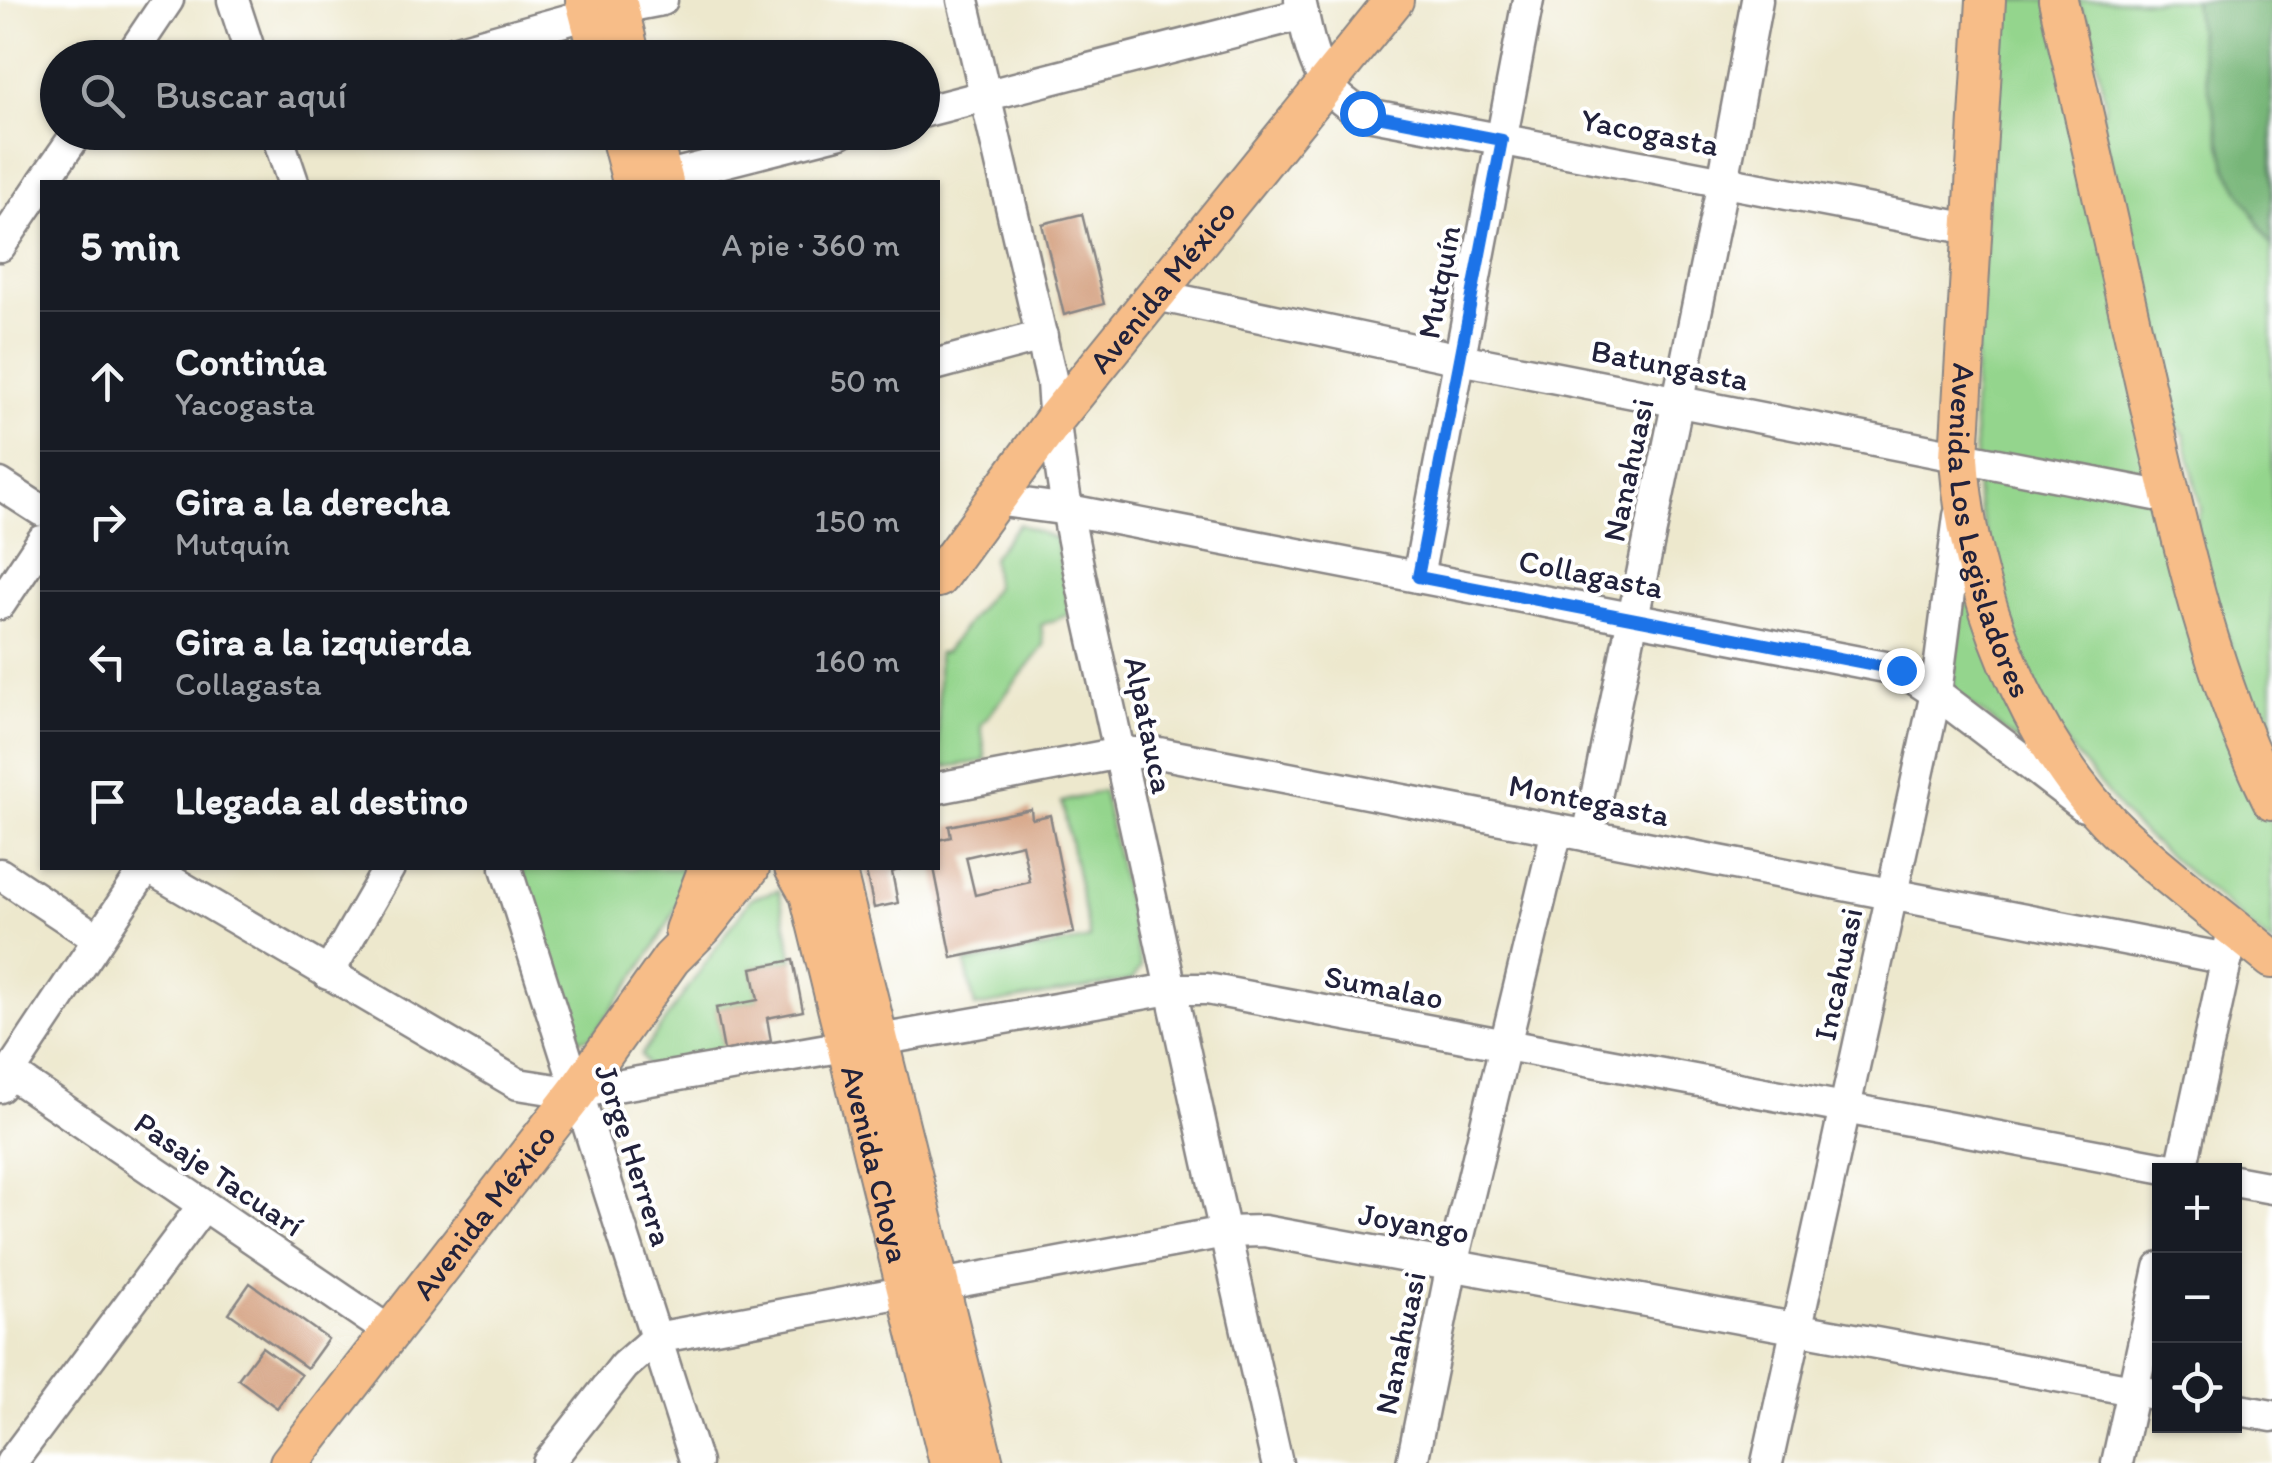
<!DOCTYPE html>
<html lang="es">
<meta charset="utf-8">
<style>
:root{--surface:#171b24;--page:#242831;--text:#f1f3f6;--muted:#9ea1a6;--line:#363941}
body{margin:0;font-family:Itim,sans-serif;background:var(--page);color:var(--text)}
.controls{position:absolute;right:30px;bottom:30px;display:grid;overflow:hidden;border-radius:0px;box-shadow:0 2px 8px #0004}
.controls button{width:90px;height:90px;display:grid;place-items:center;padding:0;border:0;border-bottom:2px solid var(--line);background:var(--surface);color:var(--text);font:50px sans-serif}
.stop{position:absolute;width:30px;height:30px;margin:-22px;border:8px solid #1a73e8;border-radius:50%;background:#fff}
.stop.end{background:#1a73e8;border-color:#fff;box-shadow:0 2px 10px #0008}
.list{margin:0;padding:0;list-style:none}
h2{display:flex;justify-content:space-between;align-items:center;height:130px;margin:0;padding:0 40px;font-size:42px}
h2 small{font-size:32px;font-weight:400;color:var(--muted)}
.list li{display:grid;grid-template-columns:65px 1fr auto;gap:30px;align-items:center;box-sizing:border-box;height:140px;padding:0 40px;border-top:2px solid var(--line)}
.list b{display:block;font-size:38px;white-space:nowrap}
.list p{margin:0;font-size:32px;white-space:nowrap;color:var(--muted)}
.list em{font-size:32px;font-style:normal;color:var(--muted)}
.icon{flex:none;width:55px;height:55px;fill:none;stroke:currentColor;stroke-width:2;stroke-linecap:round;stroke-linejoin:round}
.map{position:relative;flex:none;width:2272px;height:1463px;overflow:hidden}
.search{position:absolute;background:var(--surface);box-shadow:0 2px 8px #0004;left:40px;top:40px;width:900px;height:110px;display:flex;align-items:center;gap:25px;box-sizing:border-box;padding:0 35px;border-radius:55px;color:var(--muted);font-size:38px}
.panel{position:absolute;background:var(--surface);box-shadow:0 2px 8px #0004;left:40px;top:180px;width:900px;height:690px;border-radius:0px}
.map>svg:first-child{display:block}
.green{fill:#94d58d;stroke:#5b7c64;stroke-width:2.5}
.forest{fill:#77b678;stroke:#4c6c5a;stroke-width:2.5}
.building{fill:#d4a080;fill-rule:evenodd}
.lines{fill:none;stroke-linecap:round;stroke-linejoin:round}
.minor-casing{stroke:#888584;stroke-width:35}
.major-casing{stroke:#888584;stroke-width:42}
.minor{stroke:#fff;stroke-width:30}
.major{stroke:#f7bd88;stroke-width:38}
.route{stroke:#1a73e8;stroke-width:12}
.labels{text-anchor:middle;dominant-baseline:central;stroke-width:8;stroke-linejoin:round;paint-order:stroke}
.street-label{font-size:32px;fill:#22223b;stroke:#fff}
</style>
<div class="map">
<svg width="2272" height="1463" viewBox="0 0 2272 1463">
<rect width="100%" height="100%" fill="#fff"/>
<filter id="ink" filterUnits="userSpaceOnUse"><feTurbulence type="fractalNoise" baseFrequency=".01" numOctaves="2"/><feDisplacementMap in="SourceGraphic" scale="20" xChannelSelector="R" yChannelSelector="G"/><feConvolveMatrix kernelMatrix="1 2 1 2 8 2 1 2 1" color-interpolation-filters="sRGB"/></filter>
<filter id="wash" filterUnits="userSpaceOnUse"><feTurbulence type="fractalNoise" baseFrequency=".0048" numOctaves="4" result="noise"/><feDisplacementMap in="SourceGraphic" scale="40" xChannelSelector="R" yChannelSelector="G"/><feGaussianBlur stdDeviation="2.25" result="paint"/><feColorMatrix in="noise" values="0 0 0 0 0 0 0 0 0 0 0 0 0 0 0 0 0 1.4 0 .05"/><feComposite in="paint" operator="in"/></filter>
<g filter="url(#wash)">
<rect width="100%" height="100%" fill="#ede8cd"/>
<g class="green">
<path d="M1997 0H2047L2239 759 2272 826V945L2133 825 2056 731 2011 633 1977 499 1973 403Z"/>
<path d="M2076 0H2272V767L2193 535 2201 510 2184 434 2168 418 2101 124 2105 101 2089 24Z"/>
<path d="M1019 524 1056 539 1070 614 1041 625 1044 646 981 725 986 761 938 768V653L945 652 995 587 992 557Z"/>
<path d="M1963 556 2051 768 1956 693 1953 684Z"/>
<path d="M1103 791 1141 967 1132 980 975 1007 965 963 1090 939 1062 802Z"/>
<path d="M521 868H692C672 931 630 983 592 1037L578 1040Z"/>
<path d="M779 890 793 960 752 968 758 1000 716 1008 724 1053 650 1069 641 1055 751 898Z"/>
</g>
<path class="forest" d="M2194 0H2272V247L2226 166 2200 49Z"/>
<g id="blocks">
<g class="building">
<path d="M1082 214 1104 304 1064 315 1042 224Z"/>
<path d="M1031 809 1032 819 1050 815 1074 933 952 958 934 868H938V840L951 837 949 826ZM1022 844 1030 882 975 895 966 857Z"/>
<path d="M865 868H903L892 872 898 903 874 908Z"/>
<path d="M793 960 803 1011 767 1018 771 1041 724 1051 716 1008 758 1000 752 968Z"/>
<path d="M250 1283 328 1339 307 1368 229 1313Z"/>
<path d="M262 1347 301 1375 277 1408 238 1379Z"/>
</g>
</g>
</g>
<g filter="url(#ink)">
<use href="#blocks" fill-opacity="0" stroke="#888584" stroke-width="2.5"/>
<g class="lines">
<defs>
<g id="minor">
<path d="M233 0 252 58"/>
<path d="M963 0 1052 382C1059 509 1095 636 1121 761 1171 996 1224 1229 1277 1463"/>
<path d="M1300 0C1310 46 1315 90 1362 113L1971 229"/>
<path d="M129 58 168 0"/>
<path d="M431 58 589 14 662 0"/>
<path d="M922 112 1303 14"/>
<path d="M276 132 293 182"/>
<path d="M43 182 78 132"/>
<path d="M644 182 841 132"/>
<path d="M0 246 42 184"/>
<path d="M1156 295 1460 359 2171 498"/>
<path d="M938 364 1042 336"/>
<path d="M0 484 42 511"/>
<path d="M995 500 1069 510 1901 670 1936 693 2084 806"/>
<path d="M1418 577 1528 0"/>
<path d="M0 604 42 541"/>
<path d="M938 788 1120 753H1159L2227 959"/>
<path d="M1588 836 1723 182 1757 0"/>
<path d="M149 868 518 1084 576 1093 1170 989H1207L2176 1170"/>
<path d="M506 868 696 1463"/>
<path d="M0 874 98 939"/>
<path d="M328 974 389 868"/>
<path d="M10 1073 390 1332"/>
<path d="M0 1087 146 868"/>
<path d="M2181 1170 2231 939"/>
<path d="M2234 1181 2272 1188"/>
<path d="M2234 1409 2272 1416"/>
<path d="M11 1463 203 1206"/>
<path d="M548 1463 624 1366 656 1338 1225 1232 1264 1231 2160 1395"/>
<path d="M1412 1463 1452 1265 1557 830"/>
<path d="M1767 1463 1936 693 1959 516"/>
<path d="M2117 1463 2160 1268"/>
</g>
<g id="major">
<path d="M585 0 600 58"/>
<path d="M617 0 631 58"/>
<path id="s1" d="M1986 0 1959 457C1966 585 2028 749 2124 837 2171 880 2223 919 2272 959"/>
<path d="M2058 0C2088 131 2118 262 2147 394 2179 531 2209 673 2272 800"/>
<path d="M619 132 632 182"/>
<path d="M651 132 664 182"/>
<path id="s2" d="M938 578 1054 420 1394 0"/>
<path id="s3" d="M794 868 809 894 949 1463"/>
<path d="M836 868 984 1463"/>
<path d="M684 930 708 868"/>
<path id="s4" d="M289 1463 576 1093 671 959 703 927 750 868"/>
</g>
</defs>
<use href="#minor" class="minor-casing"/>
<use href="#major" class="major-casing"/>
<use href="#minor" class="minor"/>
<use href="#major" class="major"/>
</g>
</g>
<g class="lines" filter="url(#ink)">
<path class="route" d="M1362 113 1502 140 1418 577 1901 670"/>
</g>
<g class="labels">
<g class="street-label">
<text transform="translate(1650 132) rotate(11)">Yacogasta</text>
<text transform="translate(1439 282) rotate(-79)">Mutquín</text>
<text stroke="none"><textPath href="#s2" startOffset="368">Avenida México</textPath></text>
<text transform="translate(1670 365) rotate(11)">Batungasta</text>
<text transform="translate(1628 470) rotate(-78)">Nanahuasi</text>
<text stroke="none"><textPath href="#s1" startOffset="535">Avenida Los Legisladores</textPath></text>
<text transform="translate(1591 574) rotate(11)">Collagasta</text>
<text transform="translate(1149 725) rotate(78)">Alpatauca</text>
<text transform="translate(1589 800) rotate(11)">Montegasta</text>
<text transform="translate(1838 974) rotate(-78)">Incahuasi</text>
<text transform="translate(1384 987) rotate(11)">Sumalao</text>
<text transform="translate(634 1155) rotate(72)">Jorge Herrera</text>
<text stroke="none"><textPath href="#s3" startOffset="308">Avenida Choya</textPath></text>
<text transform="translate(219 1174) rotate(34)">Pasaje Tacuarí</text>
<text stroke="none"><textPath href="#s4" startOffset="318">Avenida México</textPath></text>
<text transform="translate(1414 1223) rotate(10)">Joyango</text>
<text transform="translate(1400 1343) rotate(-78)">Nanahuasi</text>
</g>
</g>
</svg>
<div class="controls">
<button>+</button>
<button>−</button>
<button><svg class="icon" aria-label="locate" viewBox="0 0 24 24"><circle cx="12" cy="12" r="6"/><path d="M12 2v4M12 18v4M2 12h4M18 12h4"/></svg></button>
</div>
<div class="stop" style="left:1362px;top:113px"></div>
<div class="stop end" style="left:1901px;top:670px"></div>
<div class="search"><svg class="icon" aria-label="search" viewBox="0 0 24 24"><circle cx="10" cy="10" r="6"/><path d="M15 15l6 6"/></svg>Buscar aquí</div>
<section class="panel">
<h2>5 min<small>A pie · 360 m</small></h2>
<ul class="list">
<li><svg class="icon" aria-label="ahead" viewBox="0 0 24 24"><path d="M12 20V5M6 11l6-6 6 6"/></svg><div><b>Continúa</b><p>Yacogasta</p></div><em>50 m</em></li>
<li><svg class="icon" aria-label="right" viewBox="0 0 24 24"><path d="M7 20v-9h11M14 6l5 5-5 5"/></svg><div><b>Gira a la derecha</b><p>Mutquín</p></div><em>150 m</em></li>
<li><svg class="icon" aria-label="left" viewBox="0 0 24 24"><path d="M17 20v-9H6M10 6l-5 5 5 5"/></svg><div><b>Gira a la izquierda</b><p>Collagasta</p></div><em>160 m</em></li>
<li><svg class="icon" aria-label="arrive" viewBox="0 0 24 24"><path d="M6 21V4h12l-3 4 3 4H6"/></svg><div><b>Llegada al destino</b></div></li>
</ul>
</section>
</div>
